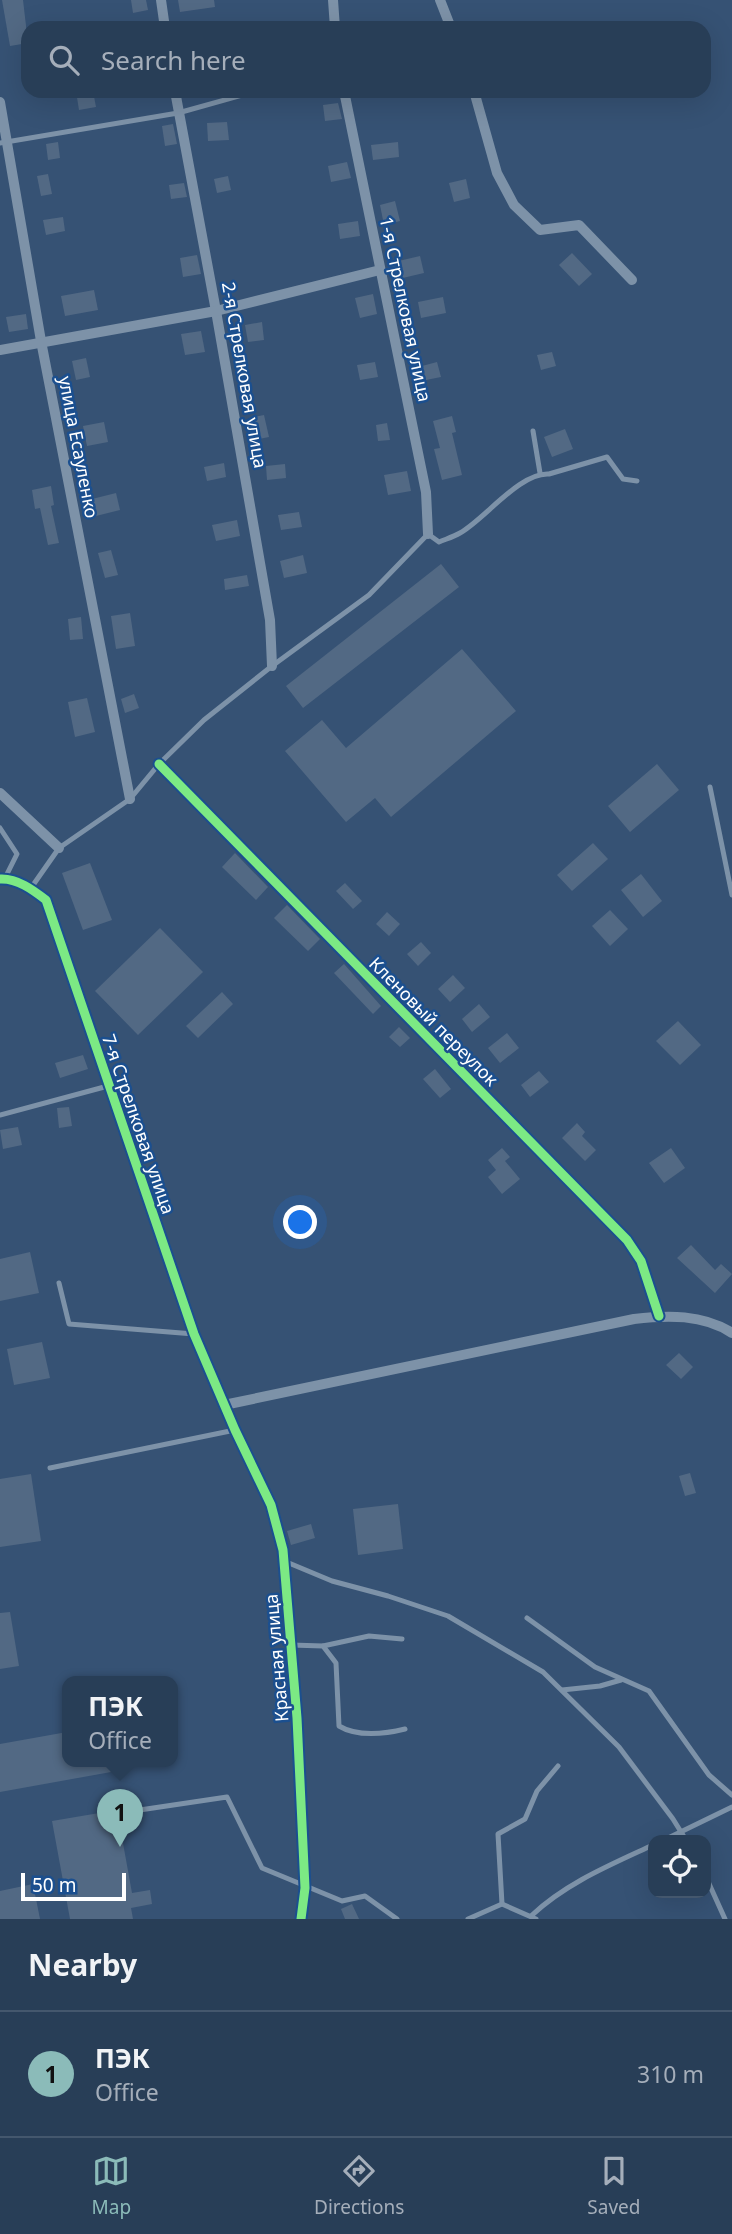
<!DOCTYPE html>
<meta charset="utf-8">
<style>
:root{--surface:#283e57;--page:#344961;--text:#f1f3f6;--muted:#a5aeba;--line:#44576d;--accent:#8bbbb9}
body{margin:0;font-family:"Noto Sans",sans-serif;background:var(--page);color:var(--text)}
.controls{position:absolute;right:21px;bottom:21px;display:grid;overflow:hidden;border-radius:14px;box-shadow:0 7px 28px #0002}
.controls button{width:63px;height:63px;display:grid;place-items:center;padding:0;border:0;border-bottom:2px solid var(--line);background:var(--surface);color:var(--text);font:35px sans-serif}
.scale{position:absolute;left:21px;bottom:18px;width:105px;box-sizing:border-box;padding-left:7px;border:4px solid #fff;border-top:0;font-size:19px;line-height:24px;white-space:nowrap;color:#fff;-webkit-text-stroke:5px #1b4f8f;paint-order:stroke}
.you{position:absolute;left:301px;top:1223px;width:24px;height:24px;margin:-18px;border:5px solid #fff;border-radius:50%;background:#1a73e8;box-shadow:0 0 0 10px #1a73e833}
.badge{display:grid;place-items:center;width:46px;height:46px;border-radius:50%;background:var(--accent);color:#111;font-size:23px;font-weight:700}
.pin{position:absolute;translate:-50% -58px;filter:drop-shadow(0 2px 4px #0008)}
.pin::after{content:'';position:absolute;top:37px;width:24px;height:21px;background:inherit;clip-path:polygon(0 0,100% 0,50% 100%)}
.popup{position:absolute;left:62px;top:1676px;width:116px;height:91px;box-sizing:border-box;display:grid;place-content:center;border-radius:14px;background:var(--surface);filter:drop-shadow(0 2px 5px #0005);font-size:23px;white-space:nowrap;color:var(--muted)}
.popup b{font-size:26px;color:var(--text)}
.popup::after{content:'';position:absolute;left:50%;top:100%;margin-left:-14px;border:14px solid transparent;border-top-color:var(--surface)}
.list{margin:0;padding:0;list-style:none}
h2{display:flex;justify-content:space-between;align-items:center;height:91px;margin:0;padding:0 28px;font-size:30px}
h2 small{font-size:23px;font-weight:400;color:var(--muted)}
.list li{display:grid;grid-template-columns:46px 1fr auto;gap:21px;align-items:center;box-sizing:border-box;height:126px;padding:0 28px;border-top:2px solid var(--line)}
.list b{display:block;font-size:26px;white-space:nowrap}
.list p{margin:0;font-size:23px;white-space:nowrap;color:var(--muted)}
.list em{font-size:23px;font-style:normal;color:var(--muted)}
.icon{flex:none;width:38px;height:38px;fill:none;stroke:currentColor;stroke-width:2;stroke-linecap:round;stroke-linejoin:round}
.map{position:relative;flex:none;width:732px;height:1919px;overflow:hidden}
.search{position:absolute;background:var(--surface);box-shadow:0 7px 28px #0002;left:21px;right:21px;top:21px;height:77px;display:flex;align-items:center;gap:18px;box-sizing:border-box;padding:0 24px;border-radius:21px;color:var(--muted);font-size:26px}
.sheet{height:217px;background:var(--surface)}
nav{display:flex;justify-content:space-around;align-items:center;box-sizing:border-box;height:98px;border-top:2px solid var(--line);background:var(--surface);font-size:19px;color:var(--muted)}
nav a{display:grid;justify-items:center;gap:4px}
nav .on{color:var(--accent)}
.map>svg:first-child{display:block}
.building{fill:#526984}
.lines{fill:none;stroke-linecap:round;stroke-linejoin:round}
.lane{stroke:#7d92a8;stroke-width:5}
.street{stroke:#7d92a8;stroke-width:10}
.cycleway-casing{stroke:#1b4f8f;stroke-width:13}
.cycleway{stroke:#7ce984;stroke-width:9}
.labels{text-anchor:middle;dominant-baseline:central;stroke-width:5;stroke-linejoin:round;paint-order:stroke}
.street-label{font-size:18px;fill:#fff;stroke:#1b4f8f}
</style>
<div class="map">
<svg width="732" height="1919" viewBox="0 0 732 1919">
<rect width="100%" height="100%" fill="#365274"/>
<g class="building">
<path d="M2 0H23L28 43 10 46Z"/>
<path d="M131 0H146L148 10 133 13Z"/>
<path d="M178 0H214L215 7 180 12Z"/>
<path d="M76 91H93L96 107 79 110Z"/>
<path d="M338 103 342 119 325 121 323 105Z"/>
<path d="M227 122 229 140 208 141 207 123Z"/>
<path d="M173 124 177 144 165 146 162 126Z"/>
<path d="M58 142 60 158 48 160 46 144Z"/>
<path d="M398 142 399 157 373 160 371 145Z"/>
<path d="M347 162 351 178 331 182 328 166Z"/>
<path d="M48 174 52 194 41 196 37 176Z"/>
<path d="M228 176 231 190 217 193 214 179Z"/>
<path d="M466 179 470 198 454 202 449 183Z"/>
<path d="M184 183 187 197 171 199 169 185Z"/>
<path d="M395 201 400 221 384 225 380 205Z"/>
<path d="M63 217 65 231 46 235 43 220Z"/>
<path d="M358 221 360 236 340 239 338 224Z"/>
<path d="M572 253 592 274 579 286 559 265Z"/>
<path d="M197 255 201 274 183 277 180 258Z"/>
<path d="M420 256 424 273 394 280 390 263Z"/>
<path d="M94 290 98 310 65 316 61 296Z"/>
<path d="M373 294 377 314 360 318 355 298Z"/>
<path d="M443 297 446 313 421 318 418 302Z"/>
<path d="M26 314 28 329 9 332 6 317Z"/>
<path d="M262 322 264 340 248 342 245 325Z"/>
<path d="M201 331 205 352 185 355 181 334Z"/>
<path d="M552 352 556 366 541 370 537 355Z"/>
<path d="M86 358 90 377 76 380 72 361Z"/>
<path d="M375 362 378 377 360 380 357 365Z"/>
<path d="M437 362 441 377 426 380 422 366Z"/>
<path d="M264 415 269 437 254 440 249 418Z"/>
<path d="M452 416 456 432 452 433 462 475 442 480 434 449 440 448 433 421Z"/>
<path d="M104 422 108 442 87 446 83 426Z"/>
<path d="M387 423 390 440 378 441 376 425Z"/>
<path d="M565 429 573 449 552 457 544 437Z"/>
<path d="M224 463 226 477 207 481 204 467Z"/>
<path d="M285 464 286 478 267 480 266 466Z"/>
<path d="M407 471 411 491 388 495 384 475Z"/>
<path d="M51 486 54 505 51 506 59 543 48 545 40 508 35 509 32 490Z"/>
<path d="M116 493 120 510 92 517 88 500Z"/>
<path d="M299 512 302 527 281 530 278 515Z"/>
<path d="M237 520 240 536 216 541 212 525Z"/>
<path d="M111 550 118 575 105 578 98 553Z"/>
<path d="M303 555 307 573 284 578 280 561Z"/>
<path d="M441 564 459 587 303 708 286 686Z"/>
<path d="M247 575 249 586 225 590 224 579Z"/>
<path d="M130 613 135 646 116 649 111 616Z"/>
<path d="M81 617 83 639 70 640 68 619Z"/>
<path d="M462 649 516 711 391 817 375 798 346 822 285 751 322 720 346 748Z"/>
<path d="M134 694 139 708 125 713 121 699Z"/>
<path d="M87 698 95 732 75 737 68 702Z"/>
<path d="M657 764 679 790 630 832 608 806Z"/>
<path d="M593 843 608 859 572 891 557 875Z"/>
<path d="M235 853 268 887 256 900 222 867Z"/>
<path d="M90 863 112 920 83 930 62 873Z"/>
<path d="M641 874 662 901 643 917 621 890Z"/>
<path d="M345 883 362 901 353 909 336 891Z"/>
<path d="M287 905 320 939 308 951 274 918Z"/>
<path d="M610 910 628 929 610 946 592 926Z"/>
<path d="M387 912 400 924 389 936 376 924Z"/>
<path d="M160 928 203 972 138 1035 95 991Z"/>
<path d="M421 942 431 953 418 966 407 954Z"/>
<path d="M344 964 381 1006 373 1014 334 973Z"/>
<path d="M453 975 465 988 450 1002 438 989Z"/>
<path d="M222 992 233 1004 198 1038 186 1026Z"/>
<path d="M479 1004 490 1017 472 1032 462 1019Z"/>
<path d="M678 1021 701 1045 680 1065 656 1041Z"/>
<path d="M399 1027 410 1038 400 1047 389 1037Z"/>
<path d="M507 1033 519 1048 500 1063 488 1048Z"/>
<path d="M83 1055 88 1069 60 1078 55 1063Z"/>
<path d="M435 1069 451 1089 440 1098 423 1079Z"/>
<path d="M539 1071 549 1082 530 1097 521 1085Z"/>
<path d="M69 1107 72 1126 59 1128 57 1108Z"/>
<path d="M577 1123 585 1132 582 1136 596 1150 585 1161 562 1138Z"/>
<path d="M18 1127 22 1145 3 1149 0 1130Z"/>
<path d="M502 1148 510 1157 505 1161 520 1179 502 1194 488 1177 496 1170 488 1160Z"/>
<path d="M671 1148 685 1168 664 1183 649 1163Z"/>
<path d="M691 1245 715 1270 721 1264 732 1274 715 1293 677 1258Z"/>
<path d="M30 1252 39 1293 0 1301V1259Z"/>
<path d="M42 1342 50 1378 14 1385 7 1349Z"/>
<path d="M679 1353 693 1367 681 1379 666 1365Z"/>
<path d="M690 1473 696 1493 685 1496 679 1476Z"/>
<path d="M31 1474 41 1541 0 1547V1479Z"/>
<path d="M398 1504 403 1549 358 1555 353 1509Z"/>
<path d="M311 1524 315 1538 291 1545 287 1531Z"/>
<path d="M10 1612 19 1666 0 1669V1613Z"/>
<path d="M67 1732V1761H109L111 1772 0 1792V1744Z"/>
<path d="M117 1810 132 1893 150 1890 152 1904 131 1908 133 1919H70L52 1821Z"/>
<path d="M33 1884 40 1919H0V1891Z"/>
<path d="M352 1904 359 1919H345L341 1909Z"/>
</g>
<g class="lines">
<g class="lane">
<path d="M0 143 178 113 257 91"/>
<path d="M533 431 540 473"/>
<path d="M710 787 732 895"/>
<path d="M0 828 17 854 5 878"/>
<path d="M31 888 59 848 130 799 159 764 204 720 272 666 369 595 428 534 439 542C446 539 453 537 460 533 485 519 520 472 549 474L607 457 623 479 637 481"/>
<path d="M0 1115 108 1086"/>
<path d="M59 1283 69 1324 194 1334"/>
<path d="M50 1468 235 1430"/>
<path d="M284 1561 332 1581 388 1596 448 1616 543 1672 619 1747 673 1819 686 1840"/>
<path d="M527 1618 595 1667 649 1691 709 1775 732 1795"/>
<path d="M291 1645 323 1646 336 1663 339 1726C357 1737 385 1734 405 1729"/>
<path d="M323 1646 369 1636 402 1639"/>
<path d="M562 1690 600 1686 621 1680"/>
<path d="M133 1811 227 1797 262 1868 342 1901 365 1896 397 1919"/>
<path d="M664 1840 732 1807"/>
<path d="M706 1877 725 1919"/>
<path d="M502 1904 498 1834 525 1819 537 1791 558 1766"/>
<path d="M531 1916C566 1883 610 1865 653 1845"/>
<path d="M468 1919 502 1904 536 1919"/>
</g>
<g class="street">
<path d="M161 0 165 28"/>
<path d="M333 0 335 28"/>
<path d="M440 0 451 28"/>
<path d="M175 91 216 311 270 620 272 666"/>
<path d="M344 91 426 492 428 534"/>
<path d="M474 91 497 173 514 205 540 230 579 225 632 280"/>
<path d="M0 102 41 341 130 799"/>
<path d="M0 350 216 311 380 270"/>
<path d="M159 764 627 1240 641 1261 659 1316"/>
<path d="M0 793 59 848"/>
<path d="M0 879C17 878 33 890 46 900L194 1334 235 1430 271 1505 283 1550 297 1718 305 1888 301 1919"/>
<path d="M224 1405 634 1319C667 1315 703 1314 732 1333"/>
</g>
<defs>
<g id="cycleway">
<path d="M159 764 627 1240 641 1261 659 1316"/>
<path d="M0 879C17 878 33 890 46 900L194 1334 235 1430 271 1505 283 1550 297 1718 305 1888 301 1919"/>
</g>
</defs>
<use href="#cycleway" class="cycleway-casing"/>
<use href="#cycleway" class="cycleway"/>
</g>
<g class="labels">
<g class="street-label">
<text transform="translate(406 309) rotate(78)">1-я Стрелковая улица</text>
<text transform="translate(245 375) rotate(80)">2-я Стрелковая улица</text>
<text transform="translate(79 447) rotate(79)">улица Есауленко</text>
<text transform="translate(434 1021) rotate(45)">Кленовый переулок</text>
<text transform="translate(139 1124) rotate(71)">7-я Стрелковая улица</text>
<text transform="translate(276 1658) rotate(-95)">Красная улица</text>
</g>
</g>
</svg>
<div class="controls">
<button><svg class="icon" aria-label="locate" viewBox="0 0 24 24"><circle cx="12" cy="12" r="6"/><path d="M12 2v4M12 18v4M2 12h4M18 12h4"/></svg></button>
</div>
<div class="scale">50 m</div>
<div class="you"></div>
<div class="pin badge" style="left:120px;top:1847px">1</div>
<div class="popup"><b>ПЭК</b>Office</div>
<div class="search"><svg class="icon" aria-label="search" viewBox="0 0 24 24"><circle cx="10" cy="10" r="6"/><path d="M15 15l6 6"/></svg>Search here</div>
</div>
<section class="sheet">
<h2>Nearby<small></small></h2>
<ul class="list">
<li><span class="badge">1</span><div><b>ПЭК</b><p>Office</p></div><em>310 m</em></li>
</ul>
</section>
<nav>
<a class="on"><svg class="icon" aria-label="map" viewBox="0 0 24 24"><path d="M3 6l6-2 6 2 6-2v14l-6 2-6-2-6 2zM9 4v14M15 6v14"/></svg>Map</a>
<a><svg class="icon" aria-label="directions" viewBox="0 0 24 24"><path d="M12 3l9 9-9 9-9-9zM9 14v-3h6M13 9l2 2-2 2"/></svg>Directions</a>
<a><svg class="icon" aria-label="saved" viewBox="0 0 24 24"><path d="M7 4h10v16l-5-4-5 4z"/></svg>Saved</a>
</nav>
